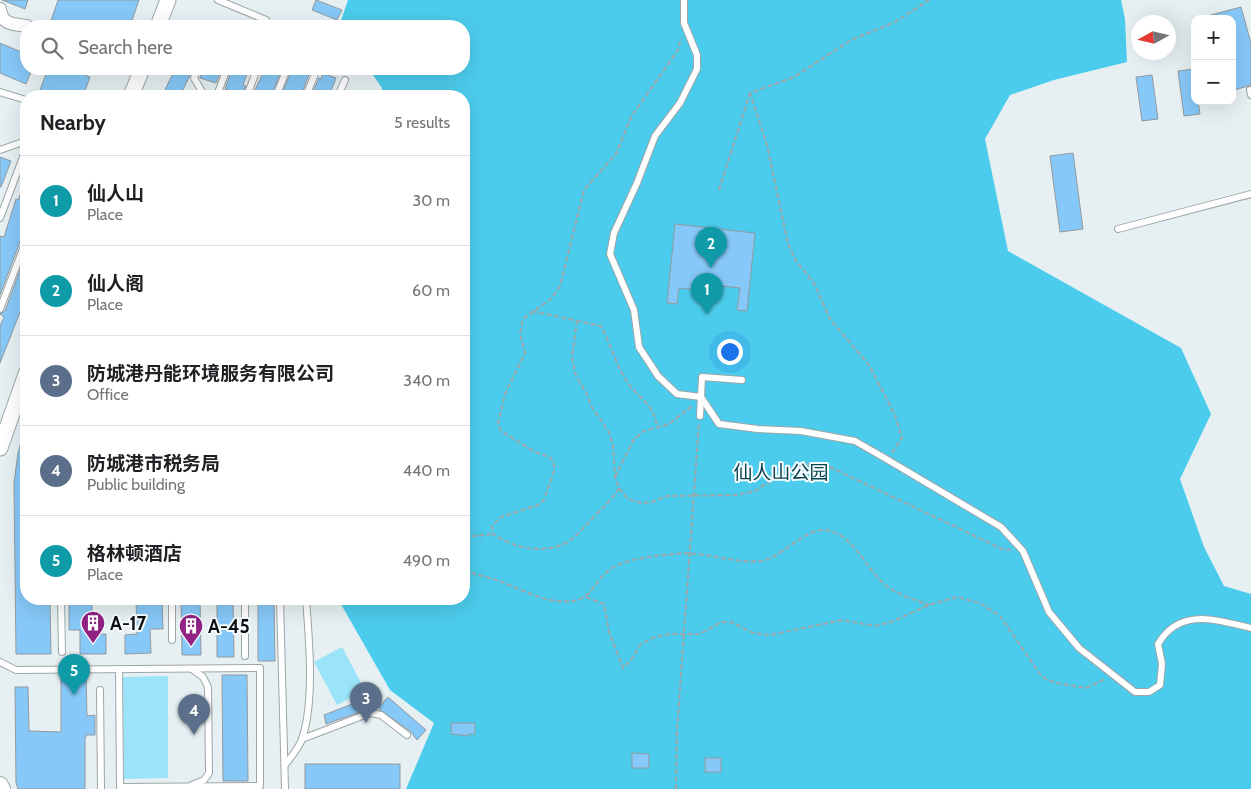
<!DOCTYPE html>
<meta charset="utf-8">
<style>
:root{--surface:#fff;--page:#f2f2f2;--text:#202124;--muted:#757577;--line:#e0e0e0;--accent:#7c3aed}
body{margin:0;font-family:Cabin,"Noto Sans SC",sans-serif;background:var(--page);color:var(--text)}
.controls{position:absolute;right:15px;top:15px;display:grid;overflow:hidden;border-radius:10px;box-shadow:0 5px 20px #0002}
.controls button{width:45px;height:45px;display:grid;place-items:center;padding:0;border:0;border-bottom:1px solid var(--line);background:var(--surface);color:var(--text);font:25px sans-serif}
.compass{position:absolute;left:1131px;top:15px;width:45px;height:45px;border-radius:50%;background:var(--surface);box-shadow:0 5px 20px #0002;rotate:262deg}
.you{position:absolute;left:729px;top:351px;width:18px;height:18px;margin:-12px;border:4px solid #fff;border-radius:50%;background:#1a73e8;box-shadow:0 0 0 8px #1a73e833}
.badge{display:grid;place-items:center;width:32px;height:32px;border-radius:50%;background:var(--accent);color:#fff;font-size:16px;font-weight:700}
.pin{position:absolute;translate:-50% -41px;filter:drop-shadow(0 1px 2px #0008)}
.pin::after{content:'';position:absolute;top:26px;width:18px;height:15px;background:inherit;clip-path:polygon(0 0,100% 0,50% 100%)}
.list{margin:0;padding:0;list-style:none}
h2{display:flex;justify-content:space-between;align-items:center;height:65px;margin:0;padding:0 20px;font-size:21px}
h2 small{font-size:16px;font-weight:400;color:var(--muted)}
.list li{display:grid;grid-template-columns:32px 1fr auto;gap:15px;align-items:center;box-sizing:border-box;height:90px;padding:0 20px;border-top:1px solid var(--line)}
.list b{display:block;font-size:19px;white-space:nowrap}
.list p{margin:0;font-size:16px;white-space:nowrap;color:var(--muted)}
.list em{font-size:16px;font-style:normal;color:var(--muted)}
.icon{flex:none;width:28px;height:28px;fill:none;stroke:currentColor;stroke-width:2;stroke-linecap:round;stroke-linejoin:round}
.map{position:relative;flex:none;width:1251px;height:789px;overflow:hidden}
.search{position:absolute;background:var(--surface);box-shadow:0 5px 20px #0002;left:20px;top:20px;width:450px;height:55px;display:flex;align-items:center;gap:12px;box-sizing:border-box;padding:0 18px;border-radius:20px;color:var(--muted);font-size:19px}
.panel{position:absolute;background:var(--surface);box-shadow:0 5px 20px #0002;left:20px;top:90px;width:450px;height:515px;border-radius:20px}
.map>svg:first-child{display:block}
.green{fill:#9be3f8}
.forest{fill:#4cccec}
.building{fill:#86c8f8;stroke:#92999e}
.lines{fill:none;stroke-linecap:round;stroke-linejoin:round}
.service-casing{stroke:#9da6a9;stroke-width:8}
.minor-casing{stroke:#9da6a9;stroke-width:14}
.tertiary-casing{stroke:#9da6a9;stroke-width:17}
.secondary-casing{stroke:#9da6a9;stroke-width:18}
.path{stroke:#9da5a7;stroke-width:2;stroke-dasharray:5 2.5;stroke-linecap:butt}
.service{stroke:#fff;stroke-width:6}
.minor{stroke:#fff;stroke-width:12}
.tertiary{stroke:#fff;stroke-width:15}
.secondary{stroke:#fff;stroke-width:16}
.labels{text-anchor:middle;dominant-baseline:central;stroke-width:4;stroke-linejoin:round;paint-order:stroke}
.park-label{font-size:19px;fill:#094351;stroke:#f7fcfe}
.poi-label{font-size:19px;font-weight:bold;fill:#0c0f10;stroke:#f7fcfe;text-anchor:start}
</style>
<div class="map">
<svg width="1251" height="789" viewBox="0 0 1251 789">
<rect width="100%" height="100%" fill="#e6f0f3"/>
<g class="green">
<path d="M342 647 365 690 337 705 314 662Z"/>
<path d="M168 676V778L124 779 123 677Z"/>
</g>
<path class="forest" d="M348 0H1121L1125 19 1127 62 1054 80 1010 95 985 139 1008 251 1181 348 1211 414 1180 479 1204 547 1224 586 1251 594V789H406L434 723 390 690 338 599H464V96H382V88L369 69H464V26H339Z"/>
<g class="building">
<path d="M2 0H28L25 9Z"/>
<path d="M58 0H139L130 26H56L50 24Z"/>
<path d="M316 0 342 10 337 20 312 10Z"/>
<path d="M1241 7 1251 43V85L1235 90 1232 81V19H1207V16Z"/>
<path d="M0 43 26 54V69H32L26 84 0 73Z"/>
<path d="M48 69H68L90 77 83 96H56L40 90Z"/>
<path d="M175 69H193L180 96H162Z"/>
<path d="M203 69H222L216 83 200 78Z"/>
<path d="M232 69H249L243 85 246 86 242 94 225 89Z"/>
<path d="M265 69H282L271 96H252Z"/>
<path d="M292 69H308L307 73 309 74 301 96H281Z"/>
<path d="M1194 69 1195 101H1198L1200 114 1184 116 1178 71Z"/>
<path d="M323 73 336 78 329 96H311L319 78 321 79Z"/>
<path d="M1152 75 1158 119 1142 121 1136 77Z"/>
<path d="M1073 153 1083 229 1060 232 1050 156Z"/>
<path d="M0 157 11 161 1 187H0Z"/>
<path d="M26 180V217L23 227H26V236L21 239 0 295V236L4 237 16 199 18 200Z"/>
<path d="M675 224 755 233 747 311 737 310 740 288 723 286 722 293 679 288 677 304 667 303Z"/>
<path d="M26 254V297L0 363V326L4 317 0 314 5 311Z"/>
<path d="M24 432 26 433 24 483 26 599H50L51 654H16L14 483 18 453Z"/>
<path d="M69 599H92V635L106 634V654H80V630H69Z"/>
<path d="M136 599H162L163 629H150L151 653 125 654V635L137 634Z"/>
<path d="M181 599H200L201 655H182Z"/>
<path d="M217 599H233L234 657H217Z"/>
<path d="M258 599H274L275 661H258Z"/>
<path d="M86 674 87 716 95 715V735H87L85 738V789H18L16 783 15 687H28L29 731 61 732V675Z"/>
<path d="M222 675H247L248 781H223Z"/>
<path d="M373 696 377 706 326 724 324 715Z"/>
<path d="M388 697 426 730 417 740 410 731 380 710 379 707Z"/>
<path d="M451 723H475V734H469V736L451 734Z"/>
<path d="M632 753 649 754V768H632Z"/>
<rect x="705" y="758" width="16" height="14"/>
<rect x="305" y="764" width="95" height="25"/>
</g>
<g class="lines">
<defs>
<g id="service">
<path d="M218 0 266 20"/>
<path d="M684 0V23L697 55V69L680 103 655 136 637 183 614 233 610 254 634 310 639 347 658 376 677 394 701 397 719 424 758 429 801 431 855 441 888 460 1001 527 1023 551 1049 612 1079 648 1135 692H1149L1160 685 1162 664 1158 644C1180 607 1216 620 1251 628"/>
<path d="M198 69 194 78 204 95"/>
<path d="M1250 90 1251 95"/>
<path d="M0 92 26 100"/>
<path d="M217 95 227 69"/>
<path d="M247 96 257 69"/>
<path d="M276 96 287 69"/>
<path d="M306 96 317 69"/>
<path d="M338 96 345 80"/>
<path d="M0 150 26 141"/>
<path d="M0 218 26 149"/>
<path d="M1118 229 1251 194"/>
<path d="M0 309 26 241"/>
<path d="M700 416 702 377 742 380"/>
<path d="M61 599 62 652"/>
<path d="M172 599V640"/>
<path d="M245 599V656"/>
<path d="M280 599 285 789"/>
<path d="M0 662 16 670 260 668V786L120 787 119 669"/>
<path d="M100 690 101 789"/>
<path d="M302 739 370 713 381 715 407 735"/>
<path d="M285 765C291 757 299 748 302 739 315 701 309 638 306 599"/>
<path d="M192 785 204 780 209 773 208 687 203 677 192 669"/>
</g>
<path id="minor" d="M0 9C2 25 13 24 27 26"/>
<g id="tertiary">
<path d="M158 26 168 0"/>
<path d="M131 96 142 69"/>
<path d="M0 448 26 374"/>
</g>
<path id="secondary" d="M0 785 2 789"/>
</defs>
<use href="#service" class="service-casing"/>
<use href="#minor" class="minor-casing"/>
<use href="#tertiary" class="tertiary-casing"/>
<use href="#secondary" class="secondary-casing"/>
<g class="path">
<path d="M719 190 750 93"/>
<path d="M532 311 601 326C611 344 615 363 626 380 638 400 654 401 657 428"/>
<path d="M577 320 572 358 576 376 586 392 591 406 609 432 613 445 615 477 619 488 628 499 641 503 652 502 667 496 737 495 755 491 791 468 808 464 830 467 1002 549 1011 550"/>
<path d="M892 453 902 438 895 415 869 365 830 319 814 283 796 261 788 244 767 145 750 93 794 77 851 40 895 22 929 0"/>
<path d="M615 477 634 439 644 431 669 424 692 406"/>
<path d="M619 488C612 500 603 507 594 517 586 524 580 533 572 539 549 556 515 549 493 534L492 526 501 517 538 505 544 500 554 471V462L550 457 535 452 501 431 498 423 505 394 525 353 520 333 523 319 552 298 560 286 584 190 616 154 631 117 678 50 681 38"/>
<path d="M464 537 493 534"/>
<path d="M464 571C473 574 484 576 493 579 519 587 545 605 572 601 592 599 596 578 612 568 629 558 655 556 674 554 703 550 732 564 761 561 780 558 806 528 825 530 853 534 863 564 882 582 894 594 913 599 929 605"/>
<path d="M586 597 604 604 609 632 623 668 631 660 640 645 652 638 669 634H700L721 622H731L753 633 770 635 842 620 875 626 891 622 929 605 957 597 980 603 1000 616 1042 677 1056 683 1086 688 1105 679"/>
<path d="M676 789 677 730 699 423"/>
</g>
<use href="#service" class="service"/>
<use href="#minor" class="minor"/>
<use href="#tertiary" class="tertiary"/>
<use href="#secondary" class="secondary"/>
</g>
<defs>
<symbol id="building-pin" viewBox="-11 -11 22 30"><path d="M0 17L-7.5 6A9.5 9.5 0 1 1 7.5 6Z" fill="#912284" stroke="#f7fcfe"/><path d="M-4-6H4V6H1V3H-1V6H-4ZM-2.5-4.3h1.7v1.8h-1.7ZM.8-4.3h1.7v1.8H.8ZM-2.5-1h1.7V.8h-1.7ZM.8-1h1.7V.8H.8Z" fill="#fff"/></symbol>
</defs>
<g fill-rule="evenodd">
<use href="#building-pin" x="79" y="609" width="28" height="38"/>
<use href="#building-pin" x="177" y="612" width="28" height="38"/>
</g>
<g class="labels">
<g class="park-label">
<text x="781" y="472">仙人山公园</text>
</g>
<g class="poi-label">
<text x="110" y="623">A-17</text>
<text x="208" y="626">A-45</text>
</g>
</g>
</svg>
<div class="controls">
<button>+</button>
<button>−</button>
</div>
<svg class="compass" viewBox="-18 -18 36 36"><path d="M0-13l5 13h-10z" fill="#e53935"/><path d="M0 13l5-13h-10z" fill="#757577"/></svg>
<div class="you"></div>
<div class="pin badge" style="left:707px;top:314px;background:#0f9aa8">1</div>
<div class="pin badge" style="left:711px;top:268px;background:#0f9aa8">2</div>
<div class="pin badge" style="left:366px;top:723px;background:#5c6f8a">3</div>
<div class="pin badge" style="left:194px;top:735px;background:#5c6f8a">4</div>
<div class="pin badge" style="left:74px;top:695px;background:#0f9aa8">5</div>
<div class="search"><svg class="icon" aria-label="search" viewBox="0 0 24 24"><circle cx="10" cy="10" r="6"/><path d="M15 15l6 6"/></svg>Search here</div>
<section class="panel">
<h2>Nearby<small>5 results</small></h2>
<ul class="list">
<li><span class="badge" style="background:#0f9aa8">1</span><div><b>仙人山</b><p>Place</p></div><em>30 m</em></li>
<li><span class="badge" style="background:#0f9aa8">2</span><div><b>仙人阁</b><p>Place</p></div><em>60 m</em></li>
<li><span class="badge" style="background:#5c6f8a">3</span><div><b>防城港丹能环境服务有限公司</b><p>Office</p></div><em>340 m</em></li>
<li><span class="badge" style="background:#5c6f8a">4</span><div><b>防城港市税务局</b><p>Public building</p></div><em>440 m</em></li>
<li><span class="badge" style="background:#0f9aa8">5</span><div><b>格林顿酒店</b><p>Place</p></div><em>490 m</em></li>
</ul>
</section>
</div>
